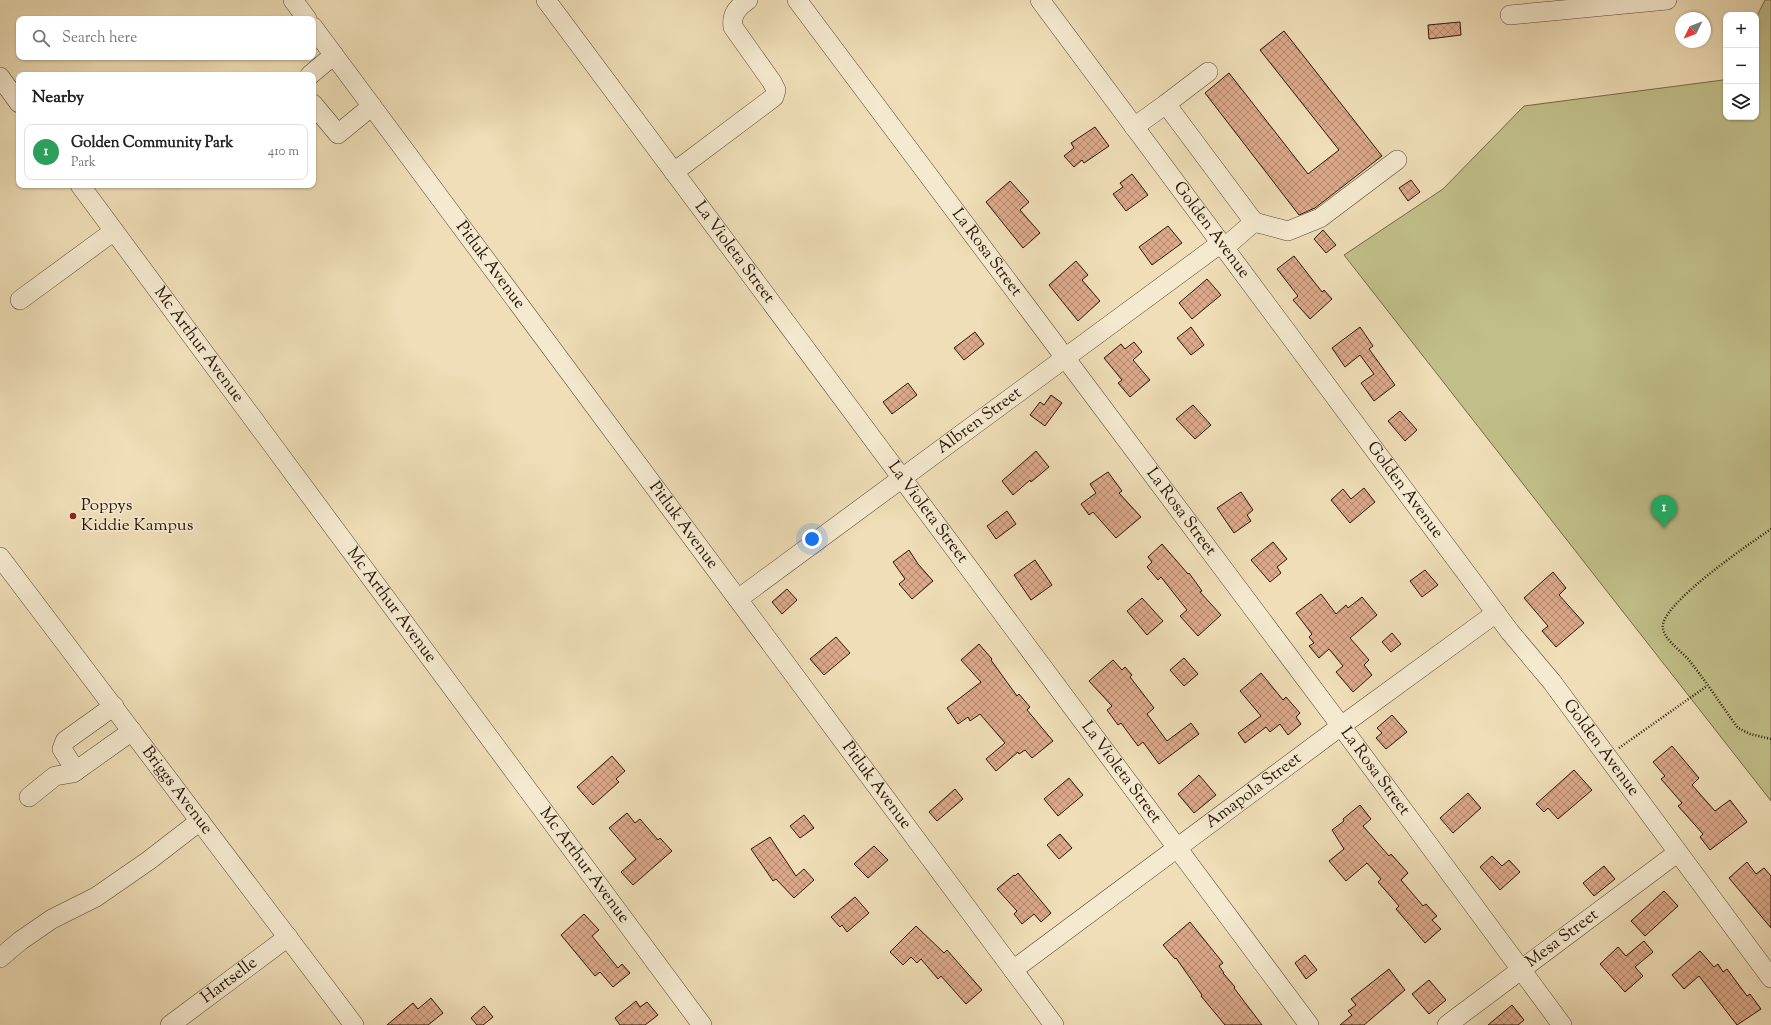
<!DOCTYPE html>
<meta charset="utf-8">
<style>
:root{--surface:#fff;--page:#f6f6f6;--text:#222;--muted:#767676;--line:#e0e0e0;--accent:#8f2418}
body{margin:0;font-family:"Sorts Mill Goudy",serif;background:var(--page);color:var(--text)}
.controls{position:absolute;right:12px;top:12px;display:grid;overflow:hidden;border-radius:8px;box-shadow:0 1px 3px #0004}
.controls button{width:36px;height:36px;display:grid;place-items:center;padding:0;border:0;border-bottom:1px solid var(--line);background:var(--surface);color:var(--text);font:20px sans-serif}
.compass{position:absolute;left:1675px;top:12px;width:36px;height:36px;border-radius:50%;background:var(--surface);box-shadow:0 1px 3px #0004;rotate:227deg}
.you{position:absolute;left:812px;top:539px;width:14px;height:14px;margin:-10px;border:3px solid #fff;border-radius:50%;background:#1a73e8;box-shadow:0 0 0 6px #1a73e833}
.badge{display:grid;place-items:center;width:26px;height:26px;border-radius:50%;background:var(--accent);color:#fff;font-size:13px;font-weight:700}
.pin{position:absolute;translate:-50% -33px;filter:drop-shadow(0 1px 2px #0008)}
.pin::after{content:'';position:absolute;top:21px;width:14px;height:12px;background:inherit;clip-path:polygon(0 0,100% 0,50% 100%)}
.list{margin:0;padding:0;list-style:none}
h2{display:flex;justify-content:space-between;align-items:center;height:52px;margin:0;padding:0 16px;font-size:17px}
h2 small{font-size:13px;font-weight:400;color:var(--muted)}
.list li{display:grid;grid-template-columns:26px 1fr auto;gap:12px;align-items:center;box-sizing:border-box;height:56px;margin:0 8px 8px;padding:0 8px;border:1px solid var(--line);border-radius:8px}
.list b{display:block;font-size:15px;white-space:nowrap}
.list p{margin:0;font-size:13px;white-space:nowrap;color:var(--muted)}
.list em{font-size:13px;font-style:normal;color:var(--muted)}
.icon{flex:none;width:22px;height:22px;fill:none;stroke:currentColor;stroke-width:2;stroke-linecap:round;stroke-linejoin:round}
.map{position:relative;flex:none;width:1771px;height:1025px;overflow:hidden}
.search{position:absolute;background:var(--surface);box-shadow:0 1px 3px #0004;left:16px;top:16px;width:300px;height:44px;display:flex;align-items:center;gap:10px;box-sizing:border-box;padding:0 14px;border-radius:8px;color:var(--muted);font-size:15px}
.panel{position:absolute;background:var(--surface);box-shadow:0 1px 3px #0004;left:16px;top:72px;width:300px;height:116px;border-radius:8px}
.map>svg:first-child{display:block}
.park{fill:#c1bf89;stroke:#756a48}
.building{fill:url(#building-cross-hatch);stroke:#291607}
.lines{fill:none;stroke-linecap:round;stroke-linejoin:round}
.minor-casing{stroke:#5a4833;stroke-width:20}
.path{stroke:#291607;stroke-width:2.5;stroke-dasharray:1 2;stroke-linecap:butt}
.minor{stroke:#f5ead0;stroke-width:19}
.poi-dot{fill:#8f2418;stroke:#f5ead0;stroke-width:1.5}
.labels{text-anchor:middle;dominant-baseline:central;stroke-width:3.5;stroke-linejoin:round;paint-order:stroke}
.street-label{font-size:17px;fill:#291607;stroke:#f5ead0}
.poi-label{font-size:17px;fill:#291607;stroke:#f5ead0;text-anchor:start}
</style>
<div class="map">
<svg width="1771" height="1025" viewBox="0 0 1771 1025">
<defs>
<pattern id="building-cross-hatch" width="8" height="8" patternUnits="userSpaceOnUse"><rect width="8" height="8" fill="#dca98a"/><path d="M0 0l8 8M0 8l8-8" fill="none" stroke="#b2896f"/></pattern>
</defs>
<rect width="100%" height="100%" fill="#efdeb7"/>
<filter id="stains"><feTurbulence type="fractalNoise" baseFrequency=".005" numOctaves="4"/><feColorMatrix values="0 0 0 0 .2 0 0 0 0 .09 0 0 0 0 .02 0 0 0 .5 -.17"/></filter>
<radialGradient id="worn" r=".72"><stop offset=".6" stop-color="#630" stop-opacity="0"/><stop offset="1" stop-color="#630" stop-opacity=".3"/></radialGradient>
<path class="park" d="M1765 0H1771V801L1344 255 1443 189 1524 106 1723 80 1726 76V117H1756V18Z"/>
<g class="building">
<path d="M1460 22 1461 35 1429 39 1428 25Z"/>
<path d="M1284 31 1382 156 1315 208 1299 215 1205 93 1229 73 1308 174 1339 150 1260 50Z"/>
<path d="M1095 127 1109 146 1084 163 1082 160 1074 167 1064 156 1074 148 1071 143Z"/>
<path d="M1132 174 1148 195 1126 211 1113 194 1123 187 1120 183Z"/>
<path d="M1411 180 1420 192 1408 201 1399 188Z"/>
<path d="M1010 181 1029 202 1020 210 1040 233 1023 248 986 202Z"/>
<path d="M1168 226 1182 243 1152 265 1139 247Z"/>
<path d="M1323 230 1336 245 1326 253 1314 239Z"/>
<path d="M1294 256 1322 292 1324 290 1332 299 1310 319 1293 300 1298 296 1277 269Z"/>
<path d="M1076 261 1088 275 1082 280 1100 301 1078 321 1049 285Z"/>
<path d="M1207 279 1221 295 1192 319 1179 303Z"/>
<path d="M1191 327 1204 345 1191 355 1177 338Z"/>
<path d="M1360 327 1373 346 1369 349 1395 385 1374 401 1361 383 1374 374 1360 355 1345 367 1332 348Z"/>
<path d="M975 332 984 344 964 360 954 348Z"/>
<path d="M1134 342 1142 352 1133 360 1150 380 1130 397 1118 383 1122 380 1104 358 1121 344 1125 349Z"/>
<path d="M908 383 917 395 892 414 883 402Z"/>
<path d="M1051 395 1062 403 1045 426 1030 415 1040 402 1044 405Z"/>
<path d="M1193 405 1211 425 1195 439 1176 419Z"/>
<path d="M1400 411 1417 430 1405 441 1388 421Z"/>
<path d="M1036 451 1049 467 1031 482 1030 480 1013 495 1002 481Z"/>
<path d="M1108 472 1122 491 1119 493 1141 517 1116 538 1093 512 1089 515 1081 504 1096 493 1090 484Z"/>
<path d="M1364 488 1375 502 1350 523 1331 500 1343 489 1351 499Z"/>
<path d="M1241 492 1253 510 1247 515 1251 521 1234 533 1217 508Z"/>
<path d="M1007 511 1016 524 996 539 987 526Z"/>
<path d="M1273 542 1287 559 1277 567 1281 573 1270 582 1251 560Z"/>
<path d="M1162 544 1188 574 1189 573 1202 591 1200 592 1221 615 1198 636 1180 616 1187 610 1161 577 1158 580 1147 567 1152 562 1148 557Z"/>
<path d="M909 550 918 564 933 581 912 599 899 584 905 579 893 562Z"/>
<path d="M1035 560 1052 585 1031 600 1014 575Z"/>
<path d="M1425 570 1438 585 1422 597 1410 581Z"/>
<path d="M1553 572 1566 588 1559 595 1584 623 1556 647 1542 631 1548 626 1524 598Z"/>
<path d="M787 589 797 600 782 614 772 602Z"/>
<path d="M1321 594 1336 614 1346 605 1348 608 1362 597 1377 615 1350 638 1369 660 1364 665 1372 675 1353 692 1336 672 1343 666 1329 649 1319 658 1309 646 1314 643 1309 637 1312 634 1296 613Z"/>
<path d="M1142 598 1163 621 1147 635 1127 611Z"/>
<path d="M1392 633 1401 644 1391 652 1382 642Z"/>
<path d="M836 637 850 653 824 675 810 659Z"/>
<path d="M979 644 992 659 991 660 1017 696 1019 694 1030 707 1027 710 1053 741 1032 758 1025 750 1019 754 1018 752 996 771 986 759 1005 743 980 714 970 721 968 717 958 724 947 708 981 682 961 660Z"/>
<path d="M1184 658 1198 674 1184 686 1170 670Z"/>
<path d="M1113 660 1122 670 1125 667 1132 675 1130 677 1154 708 1147 714 1167 741 1191 723 1199 734 1159 764 1143 742 1138 746 1121 723 1118 725 1107 710 1112 706 1089 681Z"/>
<path d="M1261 673 1283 700 1286 697 1300 713 1296 717 1301 724 1288 735 1280 724 1270 732 1266 727 1245 743 1238 733 1261 716 1240 691Z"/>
<path d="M1392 715 1407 732 1386 749 1376 738 1382 733 1377 728Z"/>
<path d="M1672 746 1699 778 1692 785 1715 811 1730 800 1747 822 1710 850 1700 837 1703 834 1678 806 1682 803 1661 779 1665 776 1653 762Z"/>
<path d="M612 756 625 771 616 779 619 782 593 805 577 787Z"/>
<path d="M1574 770 1592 790 1558 819 1548 808 1544 812 1536 804Z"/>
<path d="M1199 775 1216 795 1194 813 1178 794Z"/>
<path d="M1069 778 1083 795 1058 816 1044 799Z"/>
<path d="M955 789 963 799 937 821 929 812Z"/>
<path d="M1468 793 1481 808 1453 833 1440 818Z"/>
<path d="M1360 805 1371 819 1363 826 1389 856 1391 854 1408 873 1401 880 1423 906 1426 904 1437 916 1432 920 1441 929 1425 943 1396 909 1399 906 1378 882 1381 879 1367 863 1346 881 1329 861 1344 849 1332 830 1344 821 1343 819Z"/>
<path d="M627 813 635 823 640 819 658 840 660 838 672 851 633 885 621 872 636 859 609 828Z"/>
<path d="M804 815 814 828 800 838 790 826Z"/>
<path d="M1060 834 1072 848 1059 859 1047 845Z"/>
<path d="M770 837 796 876 804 869 814 880 794 898 776 879 773 881 751 849Z"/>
<path d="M874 846 888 860 868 878 854 864Z"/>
<path d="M1492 856 1502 866 1509 860 1520 872 1500 890 1480 867Z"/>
<path d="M1747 862 1756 874 1764 868 1771 876V928L1729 878Z"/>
<path d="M1604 866 1615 879 1594 896 1583 883Z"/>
<path d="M1018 873 1051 913 1041 922 1034 914 1022 924 1014 914 1017 911 997 889 1014 875 1015 876Z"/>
<path d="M1664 891 1678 906 1645 936 1631 921Z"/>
<path d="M855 897 869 913 847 932 842 925 840 927 831 917Z"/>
<path d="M584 914 599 930 592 936 618 968 622 964 630 973 613 987 600 972 595 976 561 935Z"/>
<path d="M1190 922 1223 963 1219 966 1224 973H1223L1235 987 1234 988 1262 1025H1225L1201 996 1202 995 1176 958 1175 959 1163 945Z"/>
<path d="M916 926 944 953 947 950 982 990 966 1004 941 976 938 979 921 959 917 963 911 957 903 965 890 952Z"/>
<path d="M1644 941 1653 952 1635 967 1643 976 1625 992 1600 964 1618 947 1626 956Z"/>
<path d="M1700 951 1714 967 1718 964 1723 972 1727 969 1747 996 1750 994 1761 1009 1737 1025 1699 976 1684 989 1672 975Z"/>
<path d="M1305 955 1317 970 1306 979 1295 963Z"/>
<path d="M1389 969 1405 990 1364 1025H1340L1352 1015 1348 1011 1356 1005 1351 999Z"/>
<path d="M1429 980 1446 1000 1429 1014 1412 994Z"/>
<path d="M431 998 443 1013 428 1025H387L413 1003 418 1009Z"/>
<path d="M636 1001 640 1007 647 1002 658 1015 645 1025H620L615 1018Z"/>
<path d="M1512 1005 1524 1020 1518 1025H1488Z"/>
<path d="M484 1006 493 1017 483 1025H477L471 1018Z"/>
</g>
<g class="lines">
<defs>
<g id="minor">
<path d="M293 0 307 19"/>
<path id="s1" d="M546 0 1309 1025"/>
<path id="s2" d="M797 0 1341 726 1562 1025"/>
<path id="s3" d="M1040 0 1510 632 1552 682 1771 978"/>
<path d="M1510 15 1667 0"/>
<path id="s4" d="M313 27 1054 1025"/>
<path d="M310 75 334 55"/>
<path d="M0 77 19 103"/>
<path d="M313 104 338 134 372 106"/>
<path d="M1166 104 1208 72"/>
<path d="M1134 127 1166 104 1254 222 1224 248"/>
<path d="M674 172 774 97 776 90 772 82 733 27C731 14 738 7 748 0"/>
<path id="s5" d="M80 185 702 1025"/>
<path d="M1254 222 1288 231 1320 218 1397 160"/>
<path d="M20 300 114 231"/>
<path id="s6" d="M0 557 354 1025"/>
<path id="s7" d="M738 599 1221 243"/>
<path d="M76 771 62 749 65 741 114 706"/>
<path d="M29 797 55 776 73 773 132 731"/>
<path d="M0 958 20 941 52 919 96 897 148 861 200 821"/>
<path id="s8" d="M1013 970 1341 726 1496 613"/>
<path id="s9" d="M170 1025 288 937"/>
<path id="s10" d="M1447 1025 1677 853"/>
</g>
</defs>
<use href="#minor" class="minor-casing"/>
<g class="path">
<path d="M1771 529C1751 543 1657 606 1663 629 1666 641 1680 650 1688 659 1706 681 1721 705 1738 728L1750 734 1771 739"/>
<path d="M1619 748 1707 686"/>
</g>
<use href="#minor" class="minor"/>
</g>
<circle class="poi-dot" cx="73" cy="516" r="4"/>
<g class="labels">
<g class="street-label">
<text stroke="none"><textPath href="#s3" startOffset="287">Golden Avenue</textPath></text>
<text stroke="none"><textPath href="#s1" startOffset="315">La Violeta Street</textPath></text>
<text stroke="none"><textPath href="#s2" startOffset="316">La Rosa Street</textPath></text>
<text stroke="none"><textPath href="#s4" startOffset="297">Pitluk Avenue</textPath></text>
<text stroke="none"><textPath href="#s5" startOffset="199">Mc Arthur Avenue</textPath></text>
<text stroke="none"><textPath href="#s7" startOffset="300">Albren Street</textPath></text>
<text stroke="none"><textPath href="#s3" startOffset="611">Golden Avenue</textPath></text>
<text stroke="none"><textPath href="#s2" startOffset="640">La Rosa Street</textPath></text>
<text stroke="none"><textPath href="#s1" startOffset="639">La Violeta Street</textPath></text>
<text stroke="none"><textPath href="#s4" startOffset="621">Pitluk Avenue</textPath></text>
<text stroke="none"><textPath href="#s5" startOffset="523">Mc Arthur Avenue</textPath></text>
<text stroke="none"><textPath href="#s3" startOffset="935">Golden Avenue</textPath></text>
<text stroke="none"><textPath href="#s2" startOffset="964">La Rosa Street</textPath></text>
<text stroke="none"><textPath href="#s1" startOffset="963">La Violeta Street</textPath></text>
<text stroke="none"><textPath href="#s4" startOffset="945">Pitluk Avenue</textPath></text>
<text stroke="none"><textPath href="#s6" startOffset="293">Briggs Avenue</textPath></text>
<text stroke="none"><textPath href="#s8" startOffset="300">Amapola Street</textPath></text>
<text stroke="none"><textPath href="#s5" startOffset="847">Mc Arthur Avenue</textPath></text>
<text stroke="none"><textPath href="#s10" startOffset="144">Mesa Street</textPath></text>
<text stroke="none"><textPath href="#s9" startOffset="74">Hartselle</textPath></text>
</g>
<g class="poi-label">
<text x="81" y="506">Poppys<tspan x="81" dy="20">Kiddie Kampus</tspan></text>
</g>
</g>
<rect width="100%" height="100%" filter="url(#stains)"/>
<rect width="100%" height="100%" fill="url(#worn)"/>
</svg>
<div class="controls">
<button>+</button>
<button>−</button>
<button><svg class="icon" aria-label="layers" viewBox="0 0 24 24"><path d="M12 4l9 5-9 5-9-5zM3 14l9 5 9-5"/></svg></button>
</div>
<svg class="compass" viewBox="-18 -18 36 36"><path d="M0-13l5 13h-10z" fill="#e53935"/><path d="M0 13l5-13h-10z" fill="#767676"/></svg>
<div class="you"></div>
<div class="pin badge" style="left:1664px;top:528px;background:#2e9e5b">1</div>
<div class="search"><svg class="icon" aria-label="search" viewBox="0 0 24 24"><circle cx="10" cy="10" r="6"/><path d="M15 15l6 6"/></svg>Search here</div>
<section class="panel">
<h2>Nearby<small></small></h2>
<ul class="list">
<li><span class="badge" style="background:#2e9e5b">1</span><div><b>Golden Community Park</b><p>Park</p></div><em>410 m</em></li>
</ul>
</section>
</div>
